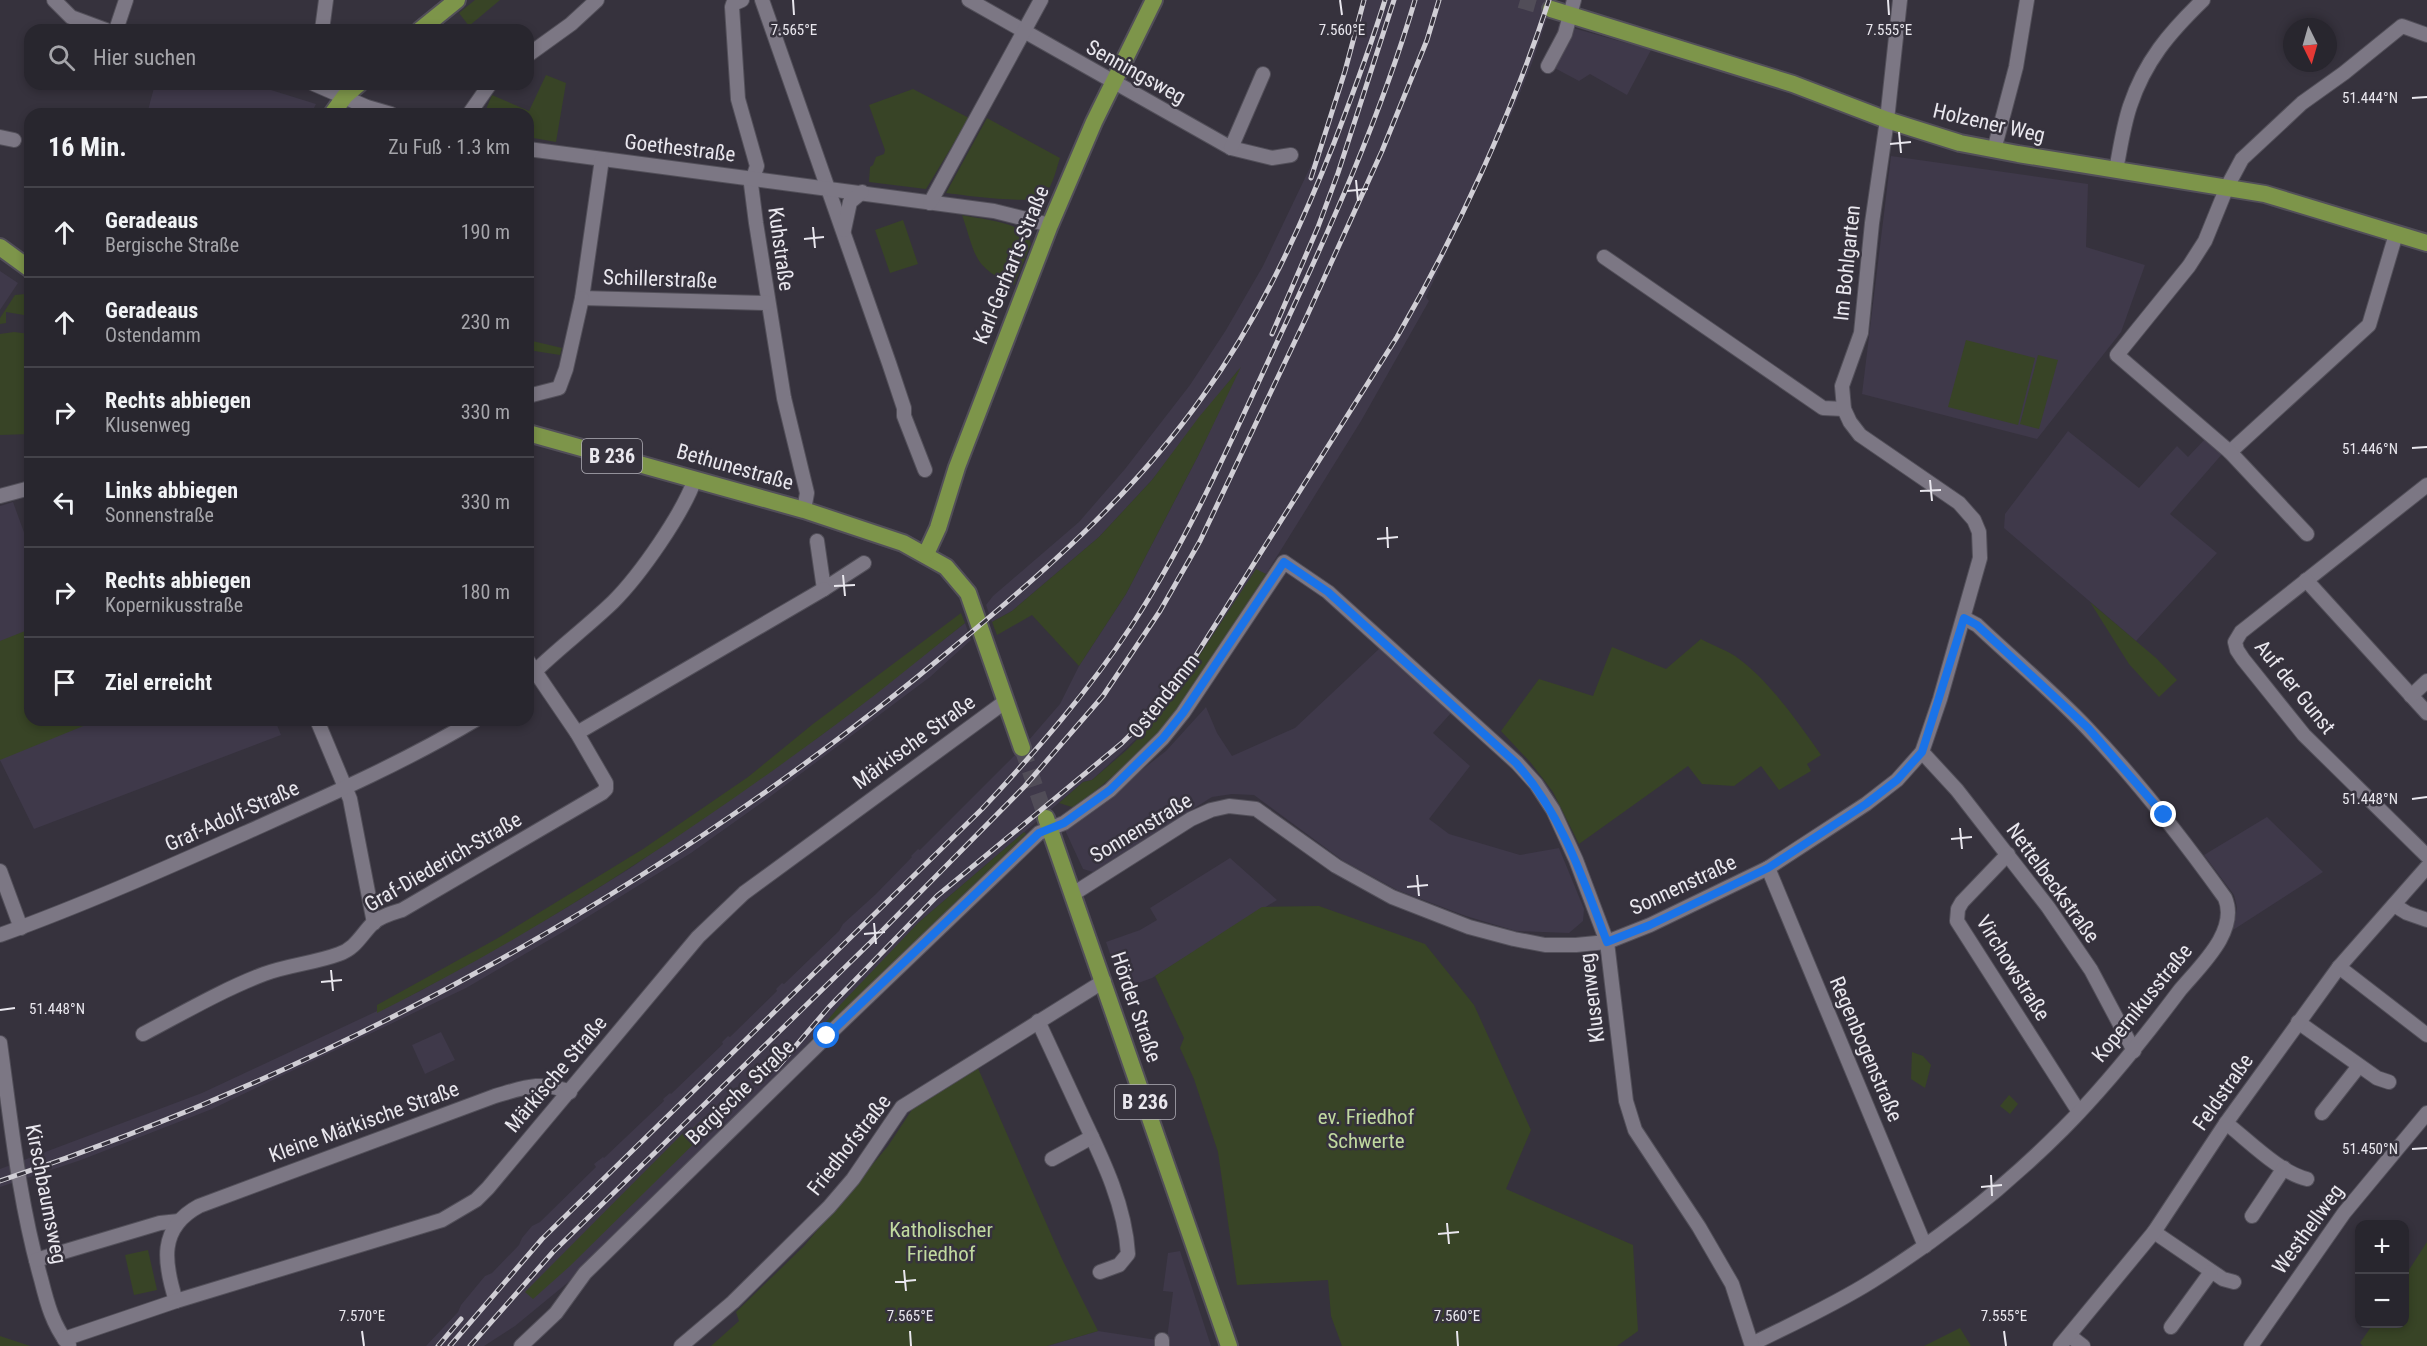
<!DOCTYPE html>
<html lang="de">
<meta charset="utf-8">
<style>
:root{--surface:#28262e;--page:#302e36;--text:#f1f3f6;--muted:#a5a5aa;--line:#44434a}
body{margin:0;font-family:"Roboto Condensed",sans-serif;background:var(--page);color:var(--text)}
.controls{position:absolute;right:18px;bottom:18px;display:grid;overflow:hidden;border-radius:12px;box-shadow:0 3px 9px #0003}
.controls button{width:54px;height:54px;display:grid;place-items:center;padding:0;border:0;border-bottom:2px solid var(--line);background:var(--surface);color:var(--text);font:30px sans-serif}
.compass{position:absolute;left:2283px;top:18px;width:54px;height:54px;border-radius:50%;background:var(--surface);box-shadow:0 3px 9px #0003;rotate:175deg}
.stop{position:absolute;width:18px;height:18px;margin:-14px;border:4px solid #1a73e8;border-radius:50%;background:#fff}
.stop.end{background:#1a73e8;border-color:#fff;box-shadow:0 2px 6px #0008}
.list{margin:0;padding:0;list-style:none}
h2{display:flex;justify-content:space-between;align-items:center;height:78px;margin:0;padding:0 24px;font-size:26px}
h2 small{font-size:20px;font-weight:400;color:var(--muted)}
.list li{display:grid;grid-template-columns:39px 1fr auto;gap:18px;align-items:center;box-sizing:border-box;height:90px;padding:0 24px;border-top:2px solid var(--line)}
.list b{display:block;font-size:22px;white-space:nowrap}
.list p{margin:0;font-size:20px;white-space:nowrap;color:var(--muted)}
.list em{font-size:20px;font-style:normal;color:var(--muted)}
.icon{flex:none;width:33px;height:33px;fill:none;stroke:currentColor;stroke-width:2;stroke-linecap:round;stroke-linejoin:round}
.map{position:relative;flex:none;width:2427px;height:1346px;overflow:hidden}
.search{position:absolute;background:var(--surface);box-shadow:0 3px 9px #0003;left:24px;top:24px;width:510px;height:66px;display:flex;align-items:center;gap:15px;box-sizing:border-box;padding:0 21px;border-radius:18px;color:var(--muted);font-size:22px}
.panel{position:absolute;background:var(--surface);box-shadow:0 3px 9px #0003;left:24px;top:108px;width:510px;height:618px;border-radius:18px}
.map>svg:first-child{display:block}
.built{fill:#3f394a}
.green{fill:#384426}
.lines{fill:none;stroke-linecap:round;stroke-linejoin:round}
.major-tunnel{stroke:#514d58;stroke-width:16;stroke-dasharray:16 8;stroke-linecap:butt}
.minor-casing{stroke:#524f59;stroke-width:16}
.major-casing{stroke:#524f59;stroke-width:20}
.minor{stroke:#7c7784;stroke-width:14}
.major{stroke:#7d954a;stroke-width:16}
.rail-casing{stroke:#d0ced5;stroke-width:5}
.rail{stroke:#36323d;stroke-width:3;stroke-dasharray:9;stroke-linecap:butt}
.route{stroke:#1a73e8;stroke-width:8}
.ticks{fill:none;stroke:#e9e7ee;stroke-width:2}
.labels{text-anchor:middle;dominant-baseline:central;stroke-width:5;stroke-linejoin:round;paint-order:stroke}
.shield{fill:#36323d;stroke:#b3b1b9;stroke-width:1.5}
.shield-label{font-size:20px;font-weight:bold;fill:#e9e7ee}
.street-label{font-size:21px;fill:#e9e7ee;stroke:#36323d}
.park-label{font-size:21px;fill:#c0d99f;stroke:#36323d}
.ticks-label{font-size:15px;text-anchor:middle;fill:#e9e7ee;stroke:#36323d;stroke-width:5;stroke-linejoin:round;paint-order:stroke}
</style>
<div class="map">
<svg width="2427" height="1346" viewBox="0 0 2427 1346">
<rect width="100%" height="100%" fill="#36323d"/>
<g class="built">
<path d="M1364 0H1553L1532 63 1513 110 1426 297 1429 301 1361 421 1266 574 1256 570 1169 702 1149 727 1092 780 1083 782 918 923 793 1060 787 1069 577 1275 515 1326 484 1346H426L458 1312 461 1305 485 1276 492 1273 519 1245 522 1238 532 1226 540 1222 596 1167 594 1164 603 1157 604 1158 664 1101 663 1099 670 1093 671 1094 723 1044 722 1042 728 1036 730 1037 777 991 776 989 782 983 784 984 839 931 843 924 876 894 912 857 911 856 918 849 920 850 1022 748 1060 704 1079 666 1126 594 1198 456 1239 369 1152 480 1099 537 1012 611 992 622 986 605 993 596 1079 522 1125 469 1190 385 1226 330 1263 266 1316 155 1345 71Z"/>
<path d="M1559 24 1651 50 1627 95 1590 74 1579 81 1549 65Z"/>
<path d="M155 84H252L316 104 311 114H147Z"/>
<path d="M1891 156 2088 184 2086 247 2145 265 2121 332 2037 439 1862 394Z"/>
<path d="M0 271 18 283 0 310Z"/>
<path d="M2068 431 2139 488 2177 446 2188 457 2206 438 2223 453 2170 514 2217 553 2136 641 2004 528 2005 514Z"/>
<path d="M13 502 30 549V720H275L281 735 34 829 0 760V506Z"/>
<path d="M965 623 971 640 930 677 771 796 691 853 568 929 466 988 212 1109 81 1160 0 1187V1169L202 1093 420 991 559 912 629 869 820 736Z"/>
<path d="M1380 648 1451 713 1433 733 1470 766 1429 819 1449 834 1520 855 1559 848 1584 909 1583 921 1569 933 1516 931 1466 916 1397 890 1342 860 1254 795 1232 794 1212 797 1093 872 1083 869 1065 830 1166 751 1206 707 1217 733 1232 756 1295 728Z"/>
<path d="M2267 817 2323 872 2233 930 2237 907 2234 895 2204 855Z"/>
<path d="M1230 858 1277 900 1152 978 1122 989 1106 942 1140 930 1157 920 1150 908Z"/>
<path d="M441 1032 455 1060 425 1074 412 1045Z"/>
<path d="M1180 1251 1211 1346H1166L1173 1292 1163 1291 1168 1253Z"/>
<path d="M1098 1331 1157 1340 1156 1346H1047Z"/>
</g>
<g class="green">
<path d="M475 0H500L469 26 459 13Z"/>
<path d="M546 75 566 83 556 142 528 137V114H484L492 95 529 111Z"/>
<path d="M913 89 969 118 926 189 869 182 870 167 873 165 876 157 884 154 885 150 869 105Z"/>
<path d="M987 118 1060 158C1056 170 1052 189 1043 196 1032 205 963 195 946 193Z"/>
<path d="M962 215C982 220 1026 221 1031 244L1014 285C972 267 976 255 962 215Z"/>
<path d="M903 220 918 264 890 273 875 230Z"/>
<path d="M25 294 30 296V316L6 312V323L0 324V318L15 295Z"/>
<path d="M14 332 30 334V434L0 435V334Z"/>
<path d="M528 340 562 348 560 355 528 350Z"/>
<path d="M1966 340 2035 358 2018 425 1948 407Z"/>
<path d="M2038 355 2058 360 2039 429 2020 424Z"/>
<path d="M1241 367 1198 456 1126 594 1079 666 1032 615 997 635 992 622 1012 611 1099 537 1152 480 1199 417Z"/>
<path d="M1256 569 1266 574 1178 711 1144 750 1075 808 1059 803 1083 782 1092 780 1128 749 1149 727 1169 702Z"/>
<path d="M2090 602 2156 658 2177 680 2159 697 2129 664Z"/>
<path d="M961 613 965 623C917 661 869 701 819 737 679 840 533 935 377 1013V1005L498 938 643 849 748 777 813 724Z"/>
<path d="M30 629V720H98L0 760V641Z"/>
<path d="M1701 639C1712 645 1724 649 1735 656 1769 680 1797 721 1821 755L1807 764 1811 771 1779 790 1761 766 1734 786 1702 784 1688 766 1579 844 1553 792 1531 763 1501 731 1539 679 1593 696 1612 647 1666 669Z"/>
<path d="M1024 832 1026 834 787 1069 841 1004 918 923Z"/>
<path d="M1319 906 1425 944 1474 1005 1531 1130 1506 1189 1633 1245 1638 1331 1617 1346H1342L1331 1316 1328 1280 1237 1285 1218 1152 1194 1079 1180 1048 1184 1038 1155 976 1262 907Z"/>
<path d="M1912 1052 1923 1056 1931 1065 1925 1088 1911 1079Z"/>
<path d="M977 1066 1062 1259 1098 1331 1047 1346H711L739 1321 736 1312 804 1246 888 1146 915 1105Z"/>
<path d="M2009 1095 2018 1104 2010 1114 2000 1106Z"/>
<path d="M723 1101 730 1108 570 1266 533 1299 525 1292 684 1132 691 1130Z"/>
<path d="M2427 1242V1346H2363L2360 1343 2373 1324H2404L2405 1276Z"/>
<path d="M148 1250 157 1290 134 1295 125 1255Z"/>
<path d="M1960 1328 1971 1346H1924Z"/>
<path d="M0 1336 30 1346H0Z"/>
</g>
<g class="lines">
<g class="major-tunnel">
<path d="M1520 0 1551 9"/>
<path d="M1022 748 1046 818"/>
</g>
<defs>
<g id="minor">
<path d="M54 0 71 17 106 30"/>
<path d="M742 0 733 4 732 7 738 99 757 166 751 184 756 223 784 398 807 493 804 510"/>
<path d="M762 0 889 363 904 408V416L925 470"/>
<path d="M969 0 1231 148 1272 158 1291 155"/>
<path d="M116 30 126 0"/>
<path d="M322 30 326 0"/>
<path d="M528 55 571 24 597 0"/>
<path d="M1548 66 1565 34 1574 0"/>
<path d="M314 84 367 107 391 114"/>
<path d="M469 114 490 84"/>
<path d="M0 137 14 140"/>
<path d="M1231 148 1263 74"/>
<path d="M528 149 994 211 1050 225"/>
<path d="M1994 150 2016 67 2027 0"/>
<path d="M602 159 582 298 768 303"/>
<path d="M2116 170C2120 150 2123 127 2130 106 2145 61 2169 33 2203 0"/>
<path d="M930 203 1041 0"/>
<path d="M844 230 850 202 862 192"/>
<path d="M1604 257 1823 408 1844 409"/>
<path d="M528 396 559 388 566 369 582 298"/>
<path d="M2230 452 2369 325 2396 234"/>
<path d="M2427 485 2241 632 2235 642 2237 650 2243 659 2304 735 2427 856"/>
<path d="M0 496 30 488"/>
<path d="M2307 534 2230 452 2117 355 2189 266 2205 241 2227 187 2242 159 2302 103 2344 73 2402 26 2427 35"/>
<path d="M817 541 824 589 864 563"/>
<path d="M2306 580 2427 713"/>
<path d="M529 677C556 650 586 628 613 602 640 575 682 515 695 479"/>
<path d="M2411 696 2427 681"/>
<path d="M317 720 350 799 374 923"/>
<path d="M577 733 824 589"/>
<path d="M1922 752 1957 790 2048 907 2091 970 2134 1051"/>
<path d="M2008 854 1962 902 1958 909 1957 921 2079 1112"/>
<path d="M1768 868 1925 1246"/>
<path d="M0 871 21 928"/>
<path d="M1073 894 1191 819 1211 810 1229 806 1256 809 1336 866 1392 897 1469 927 1514 939 1545 945H1576L1607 942 1650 925 1768 868 1866 804 1897 780 1922 752 1940 699 1980 558 1979 532 1974 520 1959 503 1860 435 1850 422 1844 409 1842 386 1861 333 1872 223 1887 120 1900 0"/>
<path d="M2394 905 2407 913 2427 920"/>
<path d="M0 935C83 905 164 869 245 833 323 798 401 764 475 720"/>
<path d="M2339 967 2427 1035"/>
<path d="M1038 1021C1053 1054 1068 1086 1083 1118 1104 1162 1125 1206 1128 1254L1119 1265 1100 1272"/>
<path d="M2298 1022 2377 1078 2389 1082"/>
<path d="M143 1034C183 1013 222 990 264 974 288 965 315 963 339 954 356 948 361 935 373 923 381 916 392 913 402 910L602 793 606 789V783L577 733 528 661"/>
<path d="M0 1043C11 1122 19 1202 41 1279 47 1303 53 1326 69 1345"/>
<path d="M2322 1113 2359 1066"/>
<path d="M2226 1123C2248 1140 2280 1173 2307 1179"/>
<path d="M1052 1159 1092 1137"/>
<path d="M2252 1216 2284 1168"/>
<path d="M2154 1232 2223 1279 2234 1282"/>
<path d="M36 1260 160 1223 179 1221"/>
<path d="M176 1301C164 1263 158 1228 199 1206L495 1096C523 1088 541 1080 570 1092"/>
<path d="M2171 1327 2211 1272"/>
<path d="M2070 1336 2083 1346"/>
<path d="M64 1339 176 1301 442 1220 476 1200 488 1188 698 937 744 893 1006 701"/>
<path d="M1752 1344C1792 1324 1834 1305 1872 1281 1941 1238 2006 1186 2063 1129 2106 1086 2144 1038 2180 990 2200 966 2239 931 2225 898 2182 838 2138 781 2087 728 2053 692 2013 659 1977 625L1964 618"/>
<path d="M521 1346 556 1313 585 1273 827 1036 1039 833 1064 823 1110 790 1163 738 1183 713 1284 562 1328 592 1517 763 1536 784 1553 810 1576 860 1607 942 1626 1101 1635 1130 1699 1227 1732 1284 1752 1346"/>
<path d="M681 1346 733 1302 829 1207 853 1179 902 1107 1104 981"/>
<path d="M1162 1346V1340"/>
<path d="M2060 1346 2154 1232 2226 1123 2339 967 2427 867"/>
<path d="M2251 1346 2344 1213 2427 1113"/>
</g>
<g id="major">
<path d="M1551 9 1793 84 1887 120 1960 143 2018 154 2265 194 2427 243"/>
<path d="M420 30 457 0"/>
<path d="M332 114 345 96 359 84"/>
<path d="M0 247 30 269"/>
<path d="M528 433 804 510 903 543 946 567 968 593 1022 748"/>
<path d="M926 554 938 528 957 467 1050 225 1094 122 1154 0"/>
<path d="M1046 818 1229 1346"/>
</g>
</defs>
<use href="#minor" class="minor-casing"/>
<use href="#major" class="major-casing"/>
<use href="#minor" class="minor"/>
<use href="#major" class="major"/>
<defs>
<g id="rail">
<path d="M1311 178 1345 71 1364 0"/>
<path d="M1272 334 1318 227 1338 173 1394 0"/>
<path d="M776 1069 829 1007 937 896 1122 743 1160 705 1193 660 1397 337C1457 233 1512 114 1549 0"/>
<path d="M0 1181C345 1066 669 884 949 651 1042 574 1133 495 1203 396 1259 318 1299 232 1334 143 1352 96 1370 49 1385 0"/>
<path d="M438 1346 461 1319"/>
<path d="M450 1346 542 1239 982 809C1036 751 1088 692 1132 625 1190 536 1233 437 1278 340 1330 229 1380 118 1415 0"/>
<path d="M470 1346 553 1252 872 941 1025 786 1103 696 1160 611 1200 541 1306 318 1382 151 1427 40 1439 0"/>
</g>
</defs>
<use href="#rail" class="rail-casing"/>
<use href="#rail" class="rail"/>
</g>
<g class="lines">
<path class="route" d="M827 1036 1039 833 1064 823 1110 790 1163 738 1183 713 1284 562 1328 592 1516 763C1562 814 1583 879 1607 942L1650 925 1768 868 1866 804 1897 780 1922 752 1964 618 1977 625 2088 728 2164 815"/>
</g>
<path class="ticks" d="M793 0 794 15M1340 0 1342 15M1888 0 1889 15M2412 98 2427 97M1899 132 1901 153M1890 144 1911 142M1356 180 1358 201M1347 191 1368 189M813 227 815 248M804 239 824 237M2412 448 2427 447M1930 480 1932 501M1920 491 1941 490M1387 527 1388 548M1377 539 1398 537M843 575 845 596M834 586 855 585M2412 799 2427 797M1960 828 1962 849M1951 839 1972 837M1417 875 1419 896M1407 887 1428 885M874 923 876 944M864 934 885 932M331 970 333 991M321 982 342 980M0 1010 15 1008M2412 1149 2427 1148M1991 1175 1992 1196M1981 1187 2002 1185M1447 1223 1449 1244M1438 1234 1459 1232M904 1270 906 1291M895 1282 916 1280M362 1331 364 1346M910 1331 911 1346M1457 1331 1458 1346M2004 1331 2006 1346"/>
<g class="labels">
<g class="shield">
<rect x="582" y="439" width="60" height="34" rx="4.5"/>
<rect x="1115" y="1085" width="60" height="34" rx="4.5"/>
</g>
<g class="shield-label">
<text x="612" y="456">B 236</text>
<text x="1145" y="1102">B 236</text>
</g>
<g class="street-label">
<text transform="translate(1136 72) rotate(29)">Senningsweg</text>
<text transform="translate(1989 123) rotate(13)">Holzener Weg</text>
<text transform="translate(680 148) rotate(7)">Goethestraße</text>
<text transform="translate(781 249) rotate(82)">Kuhstraße</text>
<text transform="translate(1847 263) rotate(-84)">Im Bohlgarten</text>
<text transform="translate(1011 265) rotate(-68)">Karl-Gerharts-Straße</text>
<text transform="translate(660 279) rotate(2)">Schillerstraße</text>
<text transform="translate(735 467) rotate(16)">Bethunestraße</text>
<text transform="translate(2295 687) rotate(51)">Auf der Gunst</text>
<text transform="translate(1164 696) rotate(-52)">Ostendamm</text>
<text transform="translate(914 742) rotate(-36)">Märkische Straße</text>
<text transform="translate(232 816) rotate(-24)">Graf-Adolf-Straße</text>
<text transform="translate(1141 828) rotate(-31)">Sonnenstraße</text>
<text transform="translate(443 862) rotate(-30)">Graf-Diederich-Straße</text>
<text transform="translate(2053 883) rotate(54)">Nettelbeckstraße</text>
<text transform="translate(1683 885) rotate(-25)">Sonnenstraße</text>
<text transform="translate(2013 968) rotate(58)">Virchowstraße</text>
<text transform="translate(1592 998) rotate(-97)">Klusenweg</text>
<text transform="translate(2142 1003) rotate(-51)">Kopernikusstraße</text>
<text transform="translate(1136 1007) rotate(71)">Hörder Straße</text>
<text transform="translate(1866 1049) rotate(67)">Regenbogenstraße</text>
<text transform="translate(556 1074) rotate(-50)">Märkische Straße</text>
<text transform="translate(740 1092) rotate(-44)">Bergische Straße</text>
<text transform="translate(2223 1092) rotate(-55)">Feldstraße</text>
<text transform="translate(364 1122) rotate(-20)">Kleine Märkische Straße</text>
<text transform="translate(849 1145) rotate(-52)">Friedhofstraße</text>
<text transform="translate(46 1194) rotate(79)">Kirschbaumsweg</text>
<text transform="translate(2308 1229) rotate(-54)">Westhellweg</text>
</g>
<g class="park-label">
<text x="1366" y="1117">ev. Friedhof<tspan x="1366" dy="24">Schwerte</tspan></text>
<text x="941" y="1230">Katholischer<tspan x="941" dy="24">Friedhof</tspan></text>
</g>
</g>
<g class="ticks-label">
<text x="794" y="35">7.565°E</text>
<text x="1342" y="35">7.560°E</text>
<text x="1889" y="35">7.555°E</text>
<text x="2370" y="103">51.444°N</text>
<text x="2370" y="454">51.446°N</text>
<text x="2370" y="804">51.448°N</text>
<text x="57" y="1014">51.448°N</text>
<text x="2370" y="1154">51.450°N</text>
<text x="362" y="1321">7.570°E</text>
<text x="910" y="1321">7.565°E</text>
<text x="1457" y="1321">7.560°E</text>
<text x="2004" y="1321">7.555°E</text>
</g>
</svg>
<div class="controls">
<button>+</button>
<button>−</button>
</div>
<svg class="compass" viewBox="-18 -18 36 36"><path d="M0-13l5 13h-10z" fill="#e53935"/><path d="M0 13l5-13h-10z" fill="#a5a5aa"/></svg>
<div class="stop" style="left:827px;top:1036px"></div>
<div class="stop end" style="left:2164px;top:815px"></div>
<div class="search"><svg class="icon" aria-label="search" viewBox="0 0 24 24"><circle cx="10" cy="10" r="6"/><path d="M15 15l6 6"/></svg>Hier suchen</div>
<section class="panel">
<h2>16 Min.<small>Zu Fuß · 1.3 km</small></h2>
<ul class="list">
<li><svg class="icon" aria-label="ahead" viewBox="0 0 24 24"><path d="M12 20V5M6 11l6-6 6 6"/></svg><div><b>Geradeaus</b><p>Bergische Straße</p></div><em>190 m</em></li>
<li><svg class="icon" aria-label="ahead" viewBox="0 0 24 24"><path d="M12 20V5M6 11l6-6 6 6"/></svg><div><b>Geradeaus</b><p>Ostendamm</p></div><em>230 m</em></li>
<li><svg class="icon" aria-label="right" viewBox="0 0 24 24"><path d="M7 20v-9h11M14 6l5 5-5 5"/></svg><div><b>Rechts abbiegen</b><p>Klusenweg</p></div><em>330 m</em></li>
<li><svg class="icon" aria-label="left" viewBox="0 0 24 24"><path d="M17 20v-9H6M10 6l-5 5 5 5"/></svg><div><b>Links abbiegen</b><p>Sonnenstraße</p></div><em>330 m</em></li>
<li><svg class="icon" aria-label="right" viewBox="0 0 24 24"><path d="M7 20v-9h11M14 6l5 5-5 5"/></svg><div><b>Rechts abbiegen</b><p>Kopernikusstraße</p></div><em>180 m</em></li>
<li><svg class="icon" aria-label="arrive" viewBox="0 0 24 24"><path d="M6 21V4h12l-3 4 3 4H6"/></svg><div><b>Ziel erreicht</b></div></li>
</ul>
</section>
</div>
